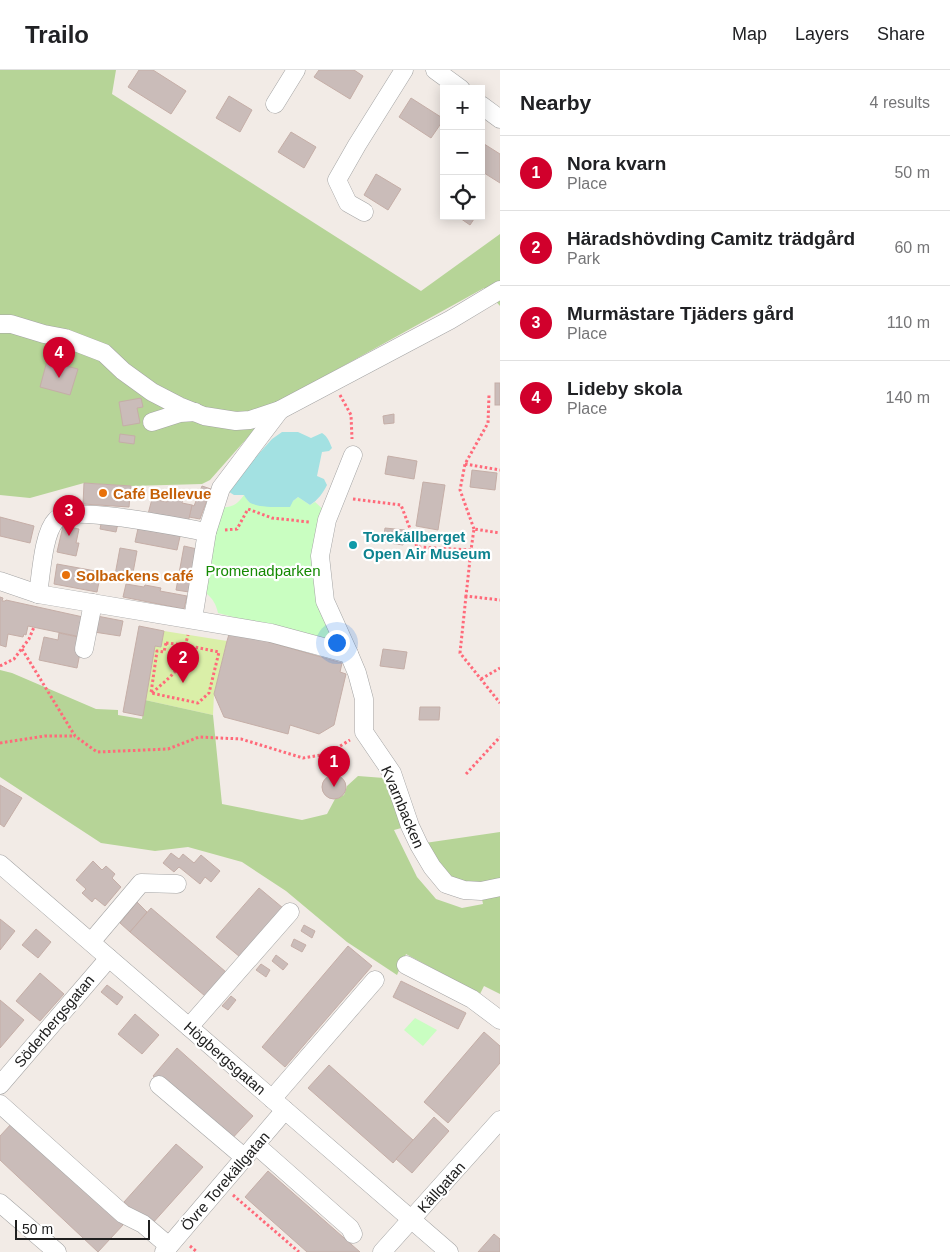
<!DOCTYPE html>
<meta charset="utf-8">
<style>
:root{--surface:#fff;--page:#f6f6f6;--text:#202124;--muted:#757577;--line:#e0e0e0;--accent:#d1002c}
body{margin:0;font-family:Helvetica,sans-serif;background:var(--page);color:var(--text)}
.controls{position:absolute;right:15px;top:15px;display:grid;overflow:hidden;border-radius:0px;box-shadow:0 2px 12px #0003}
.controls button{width:45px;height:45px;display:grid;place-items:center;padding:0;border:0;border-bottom:1px solid var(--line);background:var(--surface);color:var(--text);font:25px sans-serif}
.scale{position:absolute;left:15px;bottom:12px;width:135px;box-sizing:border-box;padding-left:5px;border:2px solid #202020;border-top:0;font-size:14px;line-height:18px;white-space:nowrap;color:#202020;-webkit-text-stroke:4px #fff;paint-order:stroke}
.you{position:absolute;left:336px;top:572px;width:18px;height:18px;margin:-12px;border:4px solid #fff;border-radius:50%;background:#1a73e8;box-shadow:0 0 0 8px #1a73e833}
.badge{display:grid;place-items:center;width:32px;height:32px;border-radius:50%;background:var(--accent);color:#fff;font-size:16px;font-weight:700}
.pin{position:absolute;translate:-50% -41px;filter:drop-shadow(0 1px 2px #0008)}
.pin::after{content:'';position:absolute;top:26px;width:18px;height:15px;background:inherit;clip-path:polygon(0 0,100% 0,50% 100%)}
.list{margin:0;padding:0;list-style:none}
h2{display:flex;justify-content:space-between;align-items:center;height:65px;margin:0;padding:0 20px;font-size:21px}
h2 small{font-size:16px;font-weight:400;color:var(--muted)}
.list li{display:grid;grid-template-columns:32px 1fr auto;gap:15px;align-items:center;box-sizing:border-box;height:75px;padding:0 20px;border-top:1px solid var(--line)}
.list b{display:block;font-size:19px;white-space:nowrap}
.list p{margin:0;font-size:16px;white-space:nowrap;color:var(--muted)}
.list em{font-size:16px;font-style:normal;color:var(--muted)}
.icon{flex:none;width:28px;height:28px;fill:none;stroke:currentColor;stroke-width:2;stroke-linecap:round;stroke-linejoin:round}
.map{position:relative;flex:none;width:500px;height:1182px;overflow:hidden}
header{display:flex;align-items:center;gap:30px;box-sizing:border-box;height:70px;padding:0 25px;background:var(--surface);border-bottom:1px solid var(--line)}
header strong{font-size:24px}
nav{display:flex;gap:28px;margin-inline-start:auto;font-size:18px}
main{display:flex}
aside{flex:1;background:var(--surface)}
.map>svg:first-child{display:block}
.grass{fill:#daefa8}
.forest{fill:#b6d497}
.park{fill:#c9fec1}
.water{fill:#a3e1e2}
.building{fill:#cabcb9;stroke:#c5aea7}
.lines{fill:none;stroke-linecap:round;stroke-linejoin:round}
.minor-casing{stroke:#a4a4a4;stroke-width:19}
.path{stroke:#ff6a7a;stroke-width:3;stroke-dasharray:2.5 2.5;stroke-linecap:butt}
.minor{stroke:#fff;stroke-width:18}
.food-dot{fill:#e8710a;stroke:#fff;stroke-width:2}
.culture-dot{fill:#0f9aa8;stroke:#fff;stroke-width:2}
.labels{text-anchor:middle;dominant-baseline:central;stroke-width:4.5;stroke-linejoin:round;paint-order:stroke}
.food-label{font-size:15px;font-weight:bold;fill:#c56008;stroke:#fff;text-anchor:start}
.culture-label{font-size:15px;font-weight:bold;fill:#0d838f;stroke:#fff;text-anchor:start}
.park-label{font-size:15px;fill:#148a02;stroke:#fff}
.street-label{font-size:15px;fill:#202020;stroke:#fff}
</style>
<header>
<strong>Trailo</strong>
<nav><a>Map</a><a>Layers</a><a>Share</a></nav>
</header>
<main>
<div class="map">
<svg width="500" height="1182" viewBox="0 0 500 1182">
<rect width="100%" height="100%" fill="#f2ebe6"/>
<path class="grass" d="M164 561 227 571 214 624 213 645 145 630 155 576 161 577Z"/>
<g class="forest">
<path d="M0 0H116L112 24 421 221 500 164V236L484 218 280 331 210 410 202 414 131 416 84 413 30 428 0 425Z"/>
<path d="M0 600 12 603 96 639 118 640V645L142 649 145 630 213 645 222 734 302 750 327 744 335 729 344 725 347 716 358 706 384 708 405 757 394 760 417 807 436 829 462 838 483 834 481 824 449 809 425 773 500 762V924L484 916 480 924 406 884 397 905 347 872 286 821 242 792 188 777 155 781 101 773 0 707Z"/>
</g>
<g class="park">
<path d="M244 425 249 432 293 431 298 427 310 435 315 432 325 441 335 574 218 543C216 534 213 529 206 523L219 438C232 437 236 436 244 425Z"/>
<path d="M415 948 437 960 423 976 404 960Z"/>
</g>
<path class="water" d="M282 362H298L311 368 322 363C328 367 329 371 332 378L329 381 322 382 317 406 324 409 327 415C323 423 318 430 310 435L298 427 293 431 290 437C281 437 257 438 249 432 247 430 245 427 244 425H234L226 420 272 369Z"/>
<g class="building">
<path d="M139 0H153L186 21 171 44 128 17Z"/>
<path d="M319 0H354L363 6 350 29 314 7Z"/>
<path d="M229 26 252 40 240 62 216 48Z"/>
<path d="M411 28 444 49 431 68 399 47Z"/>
<path d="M291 62 316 77 304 98 278 82Z"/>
<path d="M481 72 500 84V113L481 101Z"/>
<path d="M376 104 401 119 388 140 364 125Z"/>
<path d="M457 146H476L470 155Z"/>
<path d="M47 291 78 299 70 325 40 317Z"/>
<rect x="495" y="313" width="5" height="22"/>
<path d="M141 328 143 337 137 338 140 353 123 356 119 332Z"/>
<path d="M394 344V353L384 354 383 346Z"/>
<path d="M120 364 135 366 134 374 119 372Z"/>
<path d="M388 386 417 391 414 409 385 404Z"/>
<path d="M472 400 497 403 495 420 470 417Z"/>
<path d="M423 412 445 415 438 460 416 456Z"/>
<path d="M84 413 131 416 129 437 83 434Z"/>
<path d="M202 416 211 419 200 449 189 447 192 435 194 436Z"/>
<path d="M168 426 183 429 182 433 192 435 188 453 148 444 152 429 167 432Z"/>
<path d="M0 447 34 456 30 473 0 466Z"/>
<path d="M102 449 118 453 116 462 100 459Z"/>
<path d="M139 454 181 462 177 480 135 472Z"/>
<path d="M63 456 79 459 76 473H79L76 486 57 482Z"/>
<path d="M385 458 405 460 403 475 383 472Z"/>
<path d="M184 476 197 479 189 522 176 520Z"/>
<path d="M120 478 137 481 132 508 115 505Z"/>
<path d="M57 494 101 502 97 522 54 514Z"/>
<path d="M126 514 144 517 145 515 161 518 160 521 187 526 184 539 123 527Z"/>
<path d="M0 527 3 528 2 531H5L6 530 83 547 81 567 28 556 26 565 24 564 23 567 8 564 6 577 0 575Z"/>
<path d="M97 546 123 551 120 566 94 562Z"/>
<path d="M139 556 164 561 161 577 155 576 143 646 123 642Z"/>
<path d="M230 561 342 593 340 602 346 604 334 655 319 664 290 655 288 664 224 647 214 624 227 571Z"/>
<path d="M59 563 78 567 82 573 77 598 39 590 44 567 58 570Z"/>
<path d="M383 579 407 582 404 599 380 596Z"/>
<path d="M420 637H440L439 650H419Z"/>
<circle cx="334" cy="717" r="12"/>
<path d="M0 715 22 728 4 757 0 754Z"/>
<path d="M171 783 179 789 183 784 194 793 201 785 220 801 211 812 205 807 200 814 179 797 174 802 163 793Z"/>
<path d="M93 791 102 800 106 796 115 804 112 808 121 817 105 836 95 828 92 832 82 823 86 819 76 810Z"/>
<path d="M259 818 283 838 240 887 216 867Z"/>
<path d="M137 832 147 842 130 862 120 853Z"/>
<path d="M151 838 226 902 205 926 130 862Z"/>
<path d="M0 849 15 861 0 880Z"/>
<path d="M304 855 315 861 312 868 301 861Z"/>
<path d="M36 859 51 872 38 888 22 875Z"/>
<path d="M294 869 306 875 302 882 291 876Z"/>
<path d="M348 876 372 896 285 997 262 977Z"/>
<path d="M276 885 288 894 283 900 272 891Z"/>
<path d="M261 894 270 900 266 907 256 900Z"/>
<path d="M40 903 64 924 40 951 16 931Z"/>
<path d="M401 911 466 943 458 959 393 927Z"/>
<path d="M107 915 123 927 117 935 101 922Z"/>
<path d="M231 926 236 930 228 940 222 936Z"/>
<path d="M0 930 24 950 0 978Z"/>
<path d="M135 944 159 965 142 984 118 964Z"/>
<path d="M484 962 500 976V993L448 1053 424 1032Z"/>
<path d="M177 978 253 1046 228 1073 153 1006Z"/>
<path d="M329 995 413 1070 393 1093 308 1018Z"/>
<path d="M434 1047 449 1061 412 1103 396 1089Z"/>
<path d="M12 1053 123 1155 98 1182 0 1090V1066Z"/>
<path d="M176 1074 203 1097 151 1155 124 1132Z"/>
<path d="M268 1101 360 1182H307L245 1127Z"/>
<path d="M494 1164 500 1169V1182H478Z"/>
</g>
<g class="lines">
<defs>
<g id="minor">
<path d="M435 0 461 19"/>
<path d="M275 34 296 0"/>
<path d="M481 35 500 49"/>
<path d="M364 142 348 133 337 110 357 75 404 0"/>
<path d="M0 254H11L44 264 65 268 104 283 123 301 152 322 179 336 204 346 236 351 250 350 280 340 450 250 500 220"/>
<path d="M152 352 180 343 195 342"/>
<path d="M0 511 38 524C41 506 43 463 56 450 70 434 183 458 207 462"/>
<path d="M38 524 271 563 349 584 357 603 364 629V662L392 703 410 756 419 775 432 797 446 814 464 820 481 821 500 817"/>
<path d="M193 549 207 462 221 418 280 340"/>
<path d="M84 579 93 533"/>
<path d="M349 584 325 531 320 486 327 450 353 385"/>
<path d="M0 794 189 957 449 1182"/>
<path d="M91 872 141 813 177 814"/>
<path d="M406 895 472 929 500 950"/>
<path d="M189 957 290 842"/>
<path d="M0 1015 109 888"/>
<path d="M159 1015 245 1088"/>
<path d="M272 1029 375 910"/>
<path d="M0 1034 123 1144 143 1154 169 1176"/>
<path d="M256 1075 350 1158 353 1164"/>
<path d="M0 1133 57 1182"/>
<path d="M164 1182 285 1040"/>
<path d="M382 1182 500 1050"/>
</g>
</defs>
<use href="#minor" class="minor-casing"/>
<g class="path">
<path d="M340 325 351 345 352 369"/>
<path d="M465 394 500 400"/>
<path d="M353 429 401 435 417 477 471 480 474 459 500 463"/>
<path d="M474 459 460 420 465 394 488 353 489 325"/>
<path d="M225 460 237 459 248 439 272 448 309 452"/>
<path d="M471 480 466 526 500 530"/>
<path d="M466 526 460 583 500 633"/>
<path d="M166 573 185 575 219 582 209 623 198 633 151 623 157 581 164 582Z"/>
<path d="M22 579 75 666 97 682 168 679 199 667 241 669 303 688 327 684 350 670"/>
<path d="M0 596 14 589 29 569 34 557"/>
<path d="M481 609 500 598"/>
<path d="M152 623 170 607 180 596 188 565"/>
<path d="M0 673 45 666H75"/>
<path d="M466 704 500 667"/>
<path d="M233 1125 299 1182"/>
<path d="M190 1176 197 1182"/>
</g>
<use href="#minor" class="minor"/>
</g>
<g class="food-dot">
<circle cx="103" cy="423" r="5"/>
<circle cx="66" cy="505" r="5"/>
</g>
<circle class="culture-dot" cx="353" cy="475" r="5"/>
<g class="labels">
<g class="food-label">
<text x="113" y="423">Café Bellevue</text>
<text x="76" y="505">Solbackens café</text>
</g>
<g class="culture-label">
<text x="363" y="466">Torekällberget<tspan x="363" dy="17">Open Air Museum</tspan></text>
</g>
<g class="park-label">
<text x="263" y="500">Promenadparken</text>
</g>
<g class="street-label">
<text transform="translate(403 737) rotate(67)">Kvarnbacken</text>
<text transform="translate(54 951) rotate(-50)">Söderbergsgatan</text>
<text transform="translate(225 988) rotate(41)">Högbergsgatan</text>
<text transform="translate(225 1111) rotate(-49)">Övre Torekällgatan</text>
<text transform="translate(441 1117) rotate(-48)">Källgatan</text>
</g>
</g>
</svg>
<div class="controls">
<button>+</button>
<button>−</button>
<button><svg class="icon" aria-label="locate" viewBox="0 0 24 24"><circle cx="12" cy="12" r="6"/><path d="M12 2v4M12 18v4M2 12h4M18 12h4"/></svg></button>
</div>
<div class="scale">50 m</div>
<div class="you"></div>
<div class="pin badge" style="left:334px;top:717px">1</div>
<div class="pin badge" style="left:183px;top:613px">2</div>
<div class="pin badge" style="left:69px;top:466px">3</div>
<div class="pin badge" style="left:59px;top:308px">4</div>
</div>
<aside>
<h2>Nearby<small>4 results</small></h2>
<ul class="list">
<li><span class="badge">1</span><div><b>Nora kvarn</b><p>Place</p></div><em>50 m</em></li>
<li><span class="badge">2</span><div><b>Häradshövding Camitz trädgård</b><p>Park</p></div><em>60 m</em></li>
<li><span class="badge">3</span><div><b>Murmästare Tjäders gård</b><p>Place</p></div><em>110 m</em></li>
<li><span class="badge">4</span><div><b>Lideby skola</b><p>Place</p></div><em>140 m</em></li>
</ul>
</aside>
</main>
